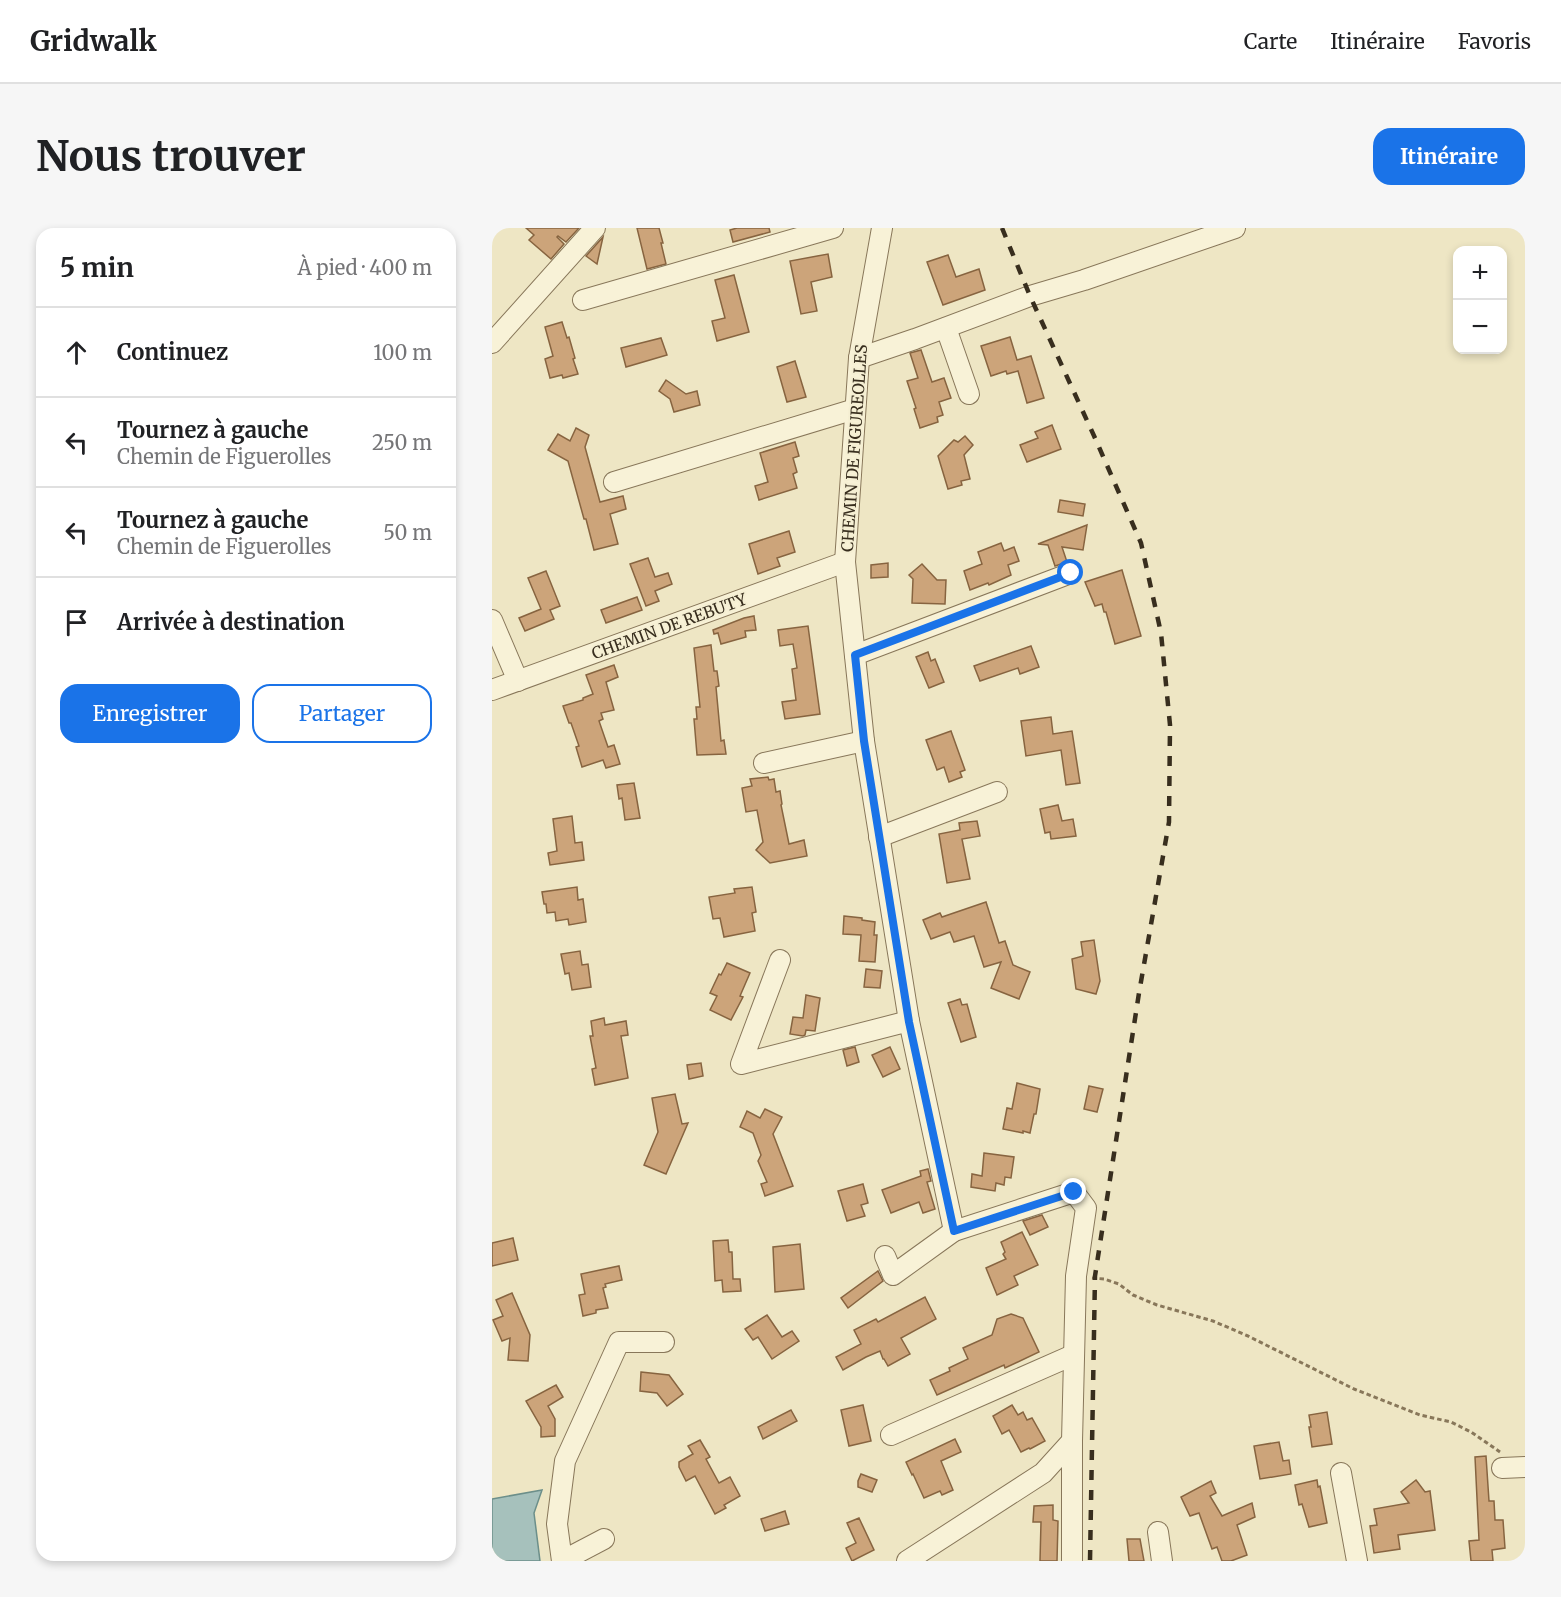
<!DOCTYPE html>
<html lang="fr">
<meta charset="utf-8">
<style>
:root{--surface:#fff;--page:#f6f6f6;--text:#202124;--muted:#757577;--line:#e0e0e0;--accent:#1a73e8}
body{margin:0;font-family:Merriweather,serif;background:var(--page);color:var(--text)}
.controls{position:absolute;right:18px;top:18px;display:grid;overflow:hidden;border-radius:12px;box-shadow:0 3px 9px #0003}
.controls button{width:54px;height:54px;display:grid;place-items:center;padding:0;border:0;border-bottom:2px solid var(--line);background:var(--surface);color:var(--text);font:30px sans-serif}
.stop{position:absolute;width:18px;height:18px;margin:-14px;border:4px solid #1a73e8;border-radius:50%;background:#fff}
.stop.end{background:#1a73e8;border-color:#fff;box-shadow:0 2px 6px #0008}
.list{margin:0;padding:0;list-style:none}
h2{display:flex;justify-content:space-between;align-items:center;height:78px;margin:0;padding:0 24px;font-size:26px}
h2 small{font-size:20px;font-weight:400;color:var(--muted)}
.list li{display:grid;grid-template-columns:39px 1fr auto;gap:18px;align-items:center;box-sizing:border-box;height:90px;padding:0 24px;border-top:2px solid var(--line)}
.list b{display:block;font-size:22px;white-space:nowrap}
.list p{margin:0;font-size:20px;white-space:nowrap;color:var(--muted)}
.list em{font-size:20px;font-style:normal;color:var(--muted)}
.actions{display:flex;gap:12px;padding:18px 24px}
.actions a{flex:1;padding:14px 0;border:2px solid var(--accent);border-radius:18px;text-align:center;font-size:21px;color:var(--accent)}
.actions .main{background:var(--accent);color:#fff}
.icon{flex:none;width:33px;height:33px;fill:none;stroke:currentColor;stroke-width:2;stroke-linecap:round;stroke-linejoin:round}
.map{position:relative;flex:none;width:1033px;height:1333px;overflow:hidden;border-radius:18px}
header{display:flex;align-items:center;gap:36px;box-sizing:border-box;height:84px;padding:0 30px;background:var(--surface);border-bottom:2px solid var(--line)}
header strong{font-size:28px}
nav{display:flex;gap:33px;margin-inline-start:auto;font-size:21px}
.intro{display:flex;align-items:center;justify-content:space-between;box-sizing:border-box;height:144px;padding:0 36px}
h1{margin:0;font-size:42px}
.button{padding:15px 27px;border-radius:18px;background:var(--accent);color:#fff;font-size:21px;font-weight:700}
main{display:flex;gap:36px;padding:0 36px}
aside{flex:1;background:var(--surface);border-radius:18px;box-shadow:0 3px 9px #0003}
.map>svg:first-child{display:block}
.water{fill:#a6c1bc;stroke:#6c8f8a;stroke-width:1.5}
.building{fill:#cca47a;stroke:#876440;stroke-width:1.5}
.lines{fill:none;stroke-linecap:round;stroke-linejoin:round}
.minor-casing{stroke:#88775a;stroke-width:22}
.path{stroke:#88775a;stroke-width:3;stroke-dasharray:4.5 3;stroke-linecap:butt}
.minor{stroke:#f8f2d7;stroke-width:20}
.rail{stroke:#382e1e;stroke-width:4.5;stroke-dasharray:10 10;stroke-linecap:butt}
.route{stroke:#1a73e8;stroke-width:8}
.labels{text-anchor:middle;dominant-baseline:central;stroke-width:4.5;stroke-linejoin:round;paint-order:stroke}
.street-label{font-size:16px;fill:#382e1e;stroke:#f5efd3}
</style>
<header>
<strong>Gridwalk</strong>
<nav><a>Carte</a><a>Itinéraire</a><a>Favoris</a></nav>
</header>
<div class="intro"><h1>Nous trouver</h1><a class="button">Itinéraire</a></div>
<main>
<aside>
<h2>5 min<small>À pied · 400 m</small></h2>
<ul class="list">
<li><svg class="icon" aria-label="ahead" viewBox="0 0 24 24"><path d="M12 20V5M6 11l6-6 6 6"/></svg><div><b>Continuez</b></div><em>100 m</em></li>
<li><svg class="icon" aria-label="left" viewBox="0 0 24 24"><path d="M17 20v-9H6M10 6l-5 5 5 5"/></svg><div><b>Tournez à gauche</b><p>Chemin de Figuerolles</p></div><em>250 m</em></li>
<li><svg class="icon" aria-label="left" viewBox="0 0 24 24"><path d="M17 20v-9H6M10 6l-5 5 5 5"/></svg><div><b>Tournez à gauche</b><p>Chemin de Figuerolles</p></div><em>50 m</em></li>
<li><svg class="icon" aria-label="arrive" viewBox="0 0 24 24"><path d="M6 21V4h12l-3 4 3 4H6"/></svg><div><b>Arrivée à destination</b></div></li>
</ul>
<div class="actions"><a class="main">Enregistrer</a><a>Partager</a></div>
</aside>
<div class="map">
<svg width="1033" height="1333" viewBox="0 0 1033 1333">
<rect width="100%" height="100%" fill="#eee6c4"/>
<path class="water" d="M50 1262 42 1285 48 1333H0V1271Z"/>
<g class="building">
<path d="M34 0H87L74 14 66 8 65 9 72 16 59 31 37 12 42 7Z"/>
<path d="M145 0H167L171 15H169L174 36 155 41Z"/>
<path d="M245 0H277L278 4 241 14 238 2Z"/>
<path d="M111 9 105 36 94 28Z"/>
<path d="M336 26 340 49 319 54 325 83 309 86 298 33Z"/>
<path d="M456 27 464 49 487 41 493 62 451 77 435 34Z"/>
<path d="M242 47 257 104 225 113 220 93 233 90 223 52Z"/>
<path d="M70 94 75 110 77 109 83 130 81 131 86 146 71 150 70 147 58 150 53 131 61 128 53 99Z"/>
<path d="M518 109 525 132 539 128 552 170 535 175 526 143 515 146 514 143 499 148 489 118Z"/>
<path d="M169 110 175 127 134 139 129 120Z"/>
<path d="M429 122 440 154 452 150 459 170 447 174 451 187 445 189 446 194 428 200 422 181 424 180 415 153 426 150 418 125Z"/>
<path d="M303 133 314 169 295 174 285 139Z"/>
<path d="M174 152 194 166 205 163 208 177 182 184 178 171 167 163Z"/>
<path d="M560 197 569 221 535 234 528 217 546 210 543 204Z"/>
<path d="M84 200 97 207 93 219 108 274 131 268 134 281 118 286 126 316 102 322 94 291H92L76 233 56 222 66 206 78 213Z"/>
<path d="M473 208 481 217 472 227 478 251 469 253 470 257 456 261 446 228 462 212 466 214Z"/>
<path d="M303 214 307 228 301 230 305 244 301 246 305 260 267 272 263 258 276 254 268 225Z"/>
<path d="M568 272 593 276 591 288 566 284Z"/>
<path d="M595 297 591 322 570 319 575 334 563 338 556 317 546 316Z"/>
<path d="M297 303 303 324 285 330 288 338 266 346 257 316Z"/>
<path d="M509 315 512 323 522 319 527 333 516 337 519 347 497 357 496 355 478 362 472 343 490 336 486 324Z"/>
<path d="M156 330 163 349 176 345 180 356 163 363 167 373 154 378 138 336Z"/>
<path d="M396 335V349L379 350V337Z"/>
<path d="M430 336 445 352H454L453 376 420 375 421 351 417 347Z"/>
<path d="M630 342 649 408 623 416 614 384H612L610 376 603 378 593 354Z"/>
<path d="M54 343 68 378 58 382 62 391 33 403 27 390 49 381 36 350Z"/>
<path d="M145 369 150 382 114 395 109 382Z"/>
<path d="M262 388 264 402 253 403 254 409 229 416 226 405 222 406 221 402 252 390Z"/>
<path d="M316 398 328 486 293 491 290 474 304 472 300 441 305 440 301 416 288 418 286 402Z"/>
<path d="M219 417 222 443H225L227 458 224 459 229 513 232 512 234 526 205 527 202 491H205L204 479H208L202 420Z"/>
<path d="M539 418 547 439 528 446 526 440 488 453 482 438Z"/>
<path d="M436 424 439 433 443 431 452 454 437 460 424 429Z"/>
<path d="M122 437 126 449 114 454 122 482 109 485 111 491 107 493 116 519 122 517 128 536 114 540 111 532 90 539 84 519 87 518 79 495H77L71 478 91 472V470L101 466 94 447Z"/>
<path d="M559 489 561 506 580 503 588 555 574 557 569 522 534 528 529 493Z"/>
<path d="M459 503 473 542 468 544 470 549 457 554 452 539 445 542 434 512Z"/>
<path d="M276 549 277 552 282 551 284 564 288 563 290 576 289 577 297 616 312 612 315 628 278 635 264 622 271 614 265 582 254 584 250 560 260 558 258 551Z"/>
<path d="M142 555 148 590 133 592 130 570 127 571 125 557Z"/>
<path d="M566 577 570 593 581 591 584 608 559 611 558 604 553 605 548 581Z"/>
<path d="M80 588 83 615 90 614 92 632 58 637 56 625 65 623 61 591Z"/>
<path d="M485 593 488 608 470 611 478 651 455 655 447 606 468 602 467 595Z"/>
<path d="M85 659 86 672 91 671 94 694 77 697 76 691 64 693 63 684 55 685 54 676H52L50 664Z"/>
<path d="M260 659 264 684 260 685 263 703 232 709 228 690 221 691 217 669 243 665 242 661Z"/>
<path d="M494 674 507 715 513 713 521 737 538 744 527 771 499 760 509 734 492 739 482 708 462 714 458 704 439 711 431 692 448 685 450 689Z"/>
<path d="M352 688 370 690V692L383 694 382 707H385L383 734 367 733 369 707 351 706Z"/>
<path d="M602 712 608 753 604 766 584 761 580 731 591 728 589 714Z"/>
<path d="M88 723 90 737 96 736 99 759 80 762 77 745 73 746 69 726Z"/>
<path d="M235 735 258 745 248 768 251 769 239 792 218 782 225 768 218 765 227 746 229 747Z"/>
<path d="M374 741 390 743 388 760 372 759Z"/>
<path d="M314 767 328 770 323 803 314 802 313 807 311 808 298 806 301 789 311 790Z"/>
<path d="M468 771 470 777 475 776 484 809 469 814 456 775Z"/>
<path d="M112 790 113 797 134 793 136 807 129 808 136 850 103 857 100 841 104 840 98 808H101L99 793Z"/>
<path d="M363 819 367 834 355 838 351 822Z"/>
<path d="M398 819 408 841 391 849 380 827Z"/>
<path d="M209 835 211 848 197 851 195 837Z"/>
<path d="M525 855 548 861 544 886H542L538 905 531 903V905L511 901 515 880 520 881Z"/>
<path d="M597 858 611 861 605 884 592 881Z"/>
<path d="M183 866 190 896 196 895 174 946 152 937 166 904 160 870Z"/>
<path d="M273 881 290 889 281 906 301 958 273 968 269 956 275 954 266 933 269 927 261 905 248 899 255 883 268 890Z"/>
<path d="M492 925 522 929 519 950 513 949 512 957 504 955 503 963 479 959 480 946 490 948Z"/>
<path d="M436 941 439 953 435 954 443 981 431 985 427 974 399 985 390 962 429 948 428 943Z"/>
<path d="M371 956 376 975 369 977 373 988 355 993 346 963Z"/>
<path d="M550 987 556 999 538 1007 531 993Z"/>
<path d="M530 1004 546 1037 522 1048 526 1057 505 1067 494 1040 514 1031 511 1026 513 1024 509 1014Z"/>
<path d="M21 1010 26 1032 0 1038V1015Z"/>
<path d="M236 1012 237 1024H240L241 1051H248L249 1063 231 1064 230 1052 223 1053 221 1013Z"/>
<path d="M308 1016 312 1061 283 1064 281 1019Z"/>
<path d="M127 1038 130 1052 113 1056 114 1059 111 1060 116 1080 104 1082V1085L91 1088 87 1067 93 1066 89 1046Z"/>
<path d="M386 1043 391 1053 356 1080 349 1070Z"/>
<path d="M20 1065 38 1107 36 1133 16 1132 18 1110 10 1113 1 1092 11 1088 4 1072Z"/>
<path d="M433 1069 444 1091 409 1110 418 1126 396 1138 392 1131H391L388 1123 374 1129 351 1142 344 1129 369 1116 362 1102 384 1091 386 1094Z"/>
<path d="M519 1086 531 1090 547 1124 513 1140 512 1137 445 1167 438 1152 458 1143 457 1140 476 1131 471 1120 500 1107 505 1091Z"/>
<path d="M275 1087 290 1109 300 1103 307 1113 280 1131 266 1109 261 1112 253 1101Z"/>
<path d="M149 1144 177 1147 191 1166 175 1178 165 1165 148 1163Z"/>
<path d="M64 1157 71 1169 56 1178 63 1191V1208L49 1209V1199L34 1173Z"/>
<path d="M371 1177 379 1213 357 1218 349 1182Z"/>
<path d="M520 1177 526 1187 531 1184 535 1192 540 1190 553 1213 538 1221 537 1220 529 1224 517 1202 510 1206 501 1188Z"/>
<path d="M299 1182 305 1193 271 1211 266 1199Z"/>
<path d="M835 1184 840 1216 820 1219 817 1199H819L817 1187Z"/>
<path d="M463 1211 469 1224 449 1233 461 1262 450 1267 448 1263 432 1270 421 1246 420 1247 414 1234Z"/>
<path d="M208 1212 218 1229 214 1231 227 1255 238 1249 248 1268 232 1277 234 1280 223 1286 203 1248 194 1253 187 1239V1234L201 1226 196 1218Z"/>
<path d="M787 1214 791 1233 797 1232 799 1246 768 1251 762 1218Z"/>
<path d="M994 1228 997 1273H1002L1003 1292H1011L1013 1320 1000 1322 1001 1333H979L977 1313 987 1312 983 1229Z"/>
<path d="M369 1246 385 1252 380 1264 366 1259V1253Z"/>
<path d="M825 1252 826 1259 828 1258 835 1295 817 1299 810 1276 807 1277 803 1257Z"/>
<path d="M924 1252 933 1264 938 1263 943 1302 906 1307 908 1321 882 1325 878 1298 885 1297 882 1281 917 1275 909 1264Z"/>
<path d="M719 1253 724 1265 718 1268 730 1288 760 1275 763 1289 745 1297 755 1327 739 1333H730L725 1319 720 1321 707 1285 698 1288 689 1269Z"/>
<path d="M561 1277V1292L566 1293 565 1333H548L549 1294H541L542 1278Z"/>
<path d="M293 1283 297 1296 273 1303 269 1291Z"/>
<path d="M367 1290 382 1322 360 1333 354 1320 364 1315 355 1295Z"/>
<path d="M635 1311H648L652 1333H637Z"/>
</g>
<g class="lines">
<defs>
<g id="minor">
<path d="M390 0 367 130 353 334 372 513 417 793 462 1003 582 964 594 980 584 1048 580 1213 551 1245 415 1333"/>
<path d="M91 72 341 0"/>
<path d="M454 100 477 166"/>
<path d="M0 115 103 0"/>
<path d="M367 130 423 111 538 68 592 52 743 0"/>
<path d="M122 254 363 181"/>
<path d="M0 392 26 453"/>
<path d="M363 427 579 345"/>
<path d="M0 462 353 334"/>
<path d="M272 535 372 513"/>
<path d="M387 609 505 564"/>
<path d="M288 732 249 836 417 793"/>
<path d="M393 1028 401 1047 462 1003"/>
<path d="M399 1207 581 1127"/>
<path d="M580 1213V1333"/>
<path d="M1010 1240 1033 1239"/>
<path d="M849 1245 865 1333"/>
<path d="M666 1304 670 1333"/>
<path d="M70 1333 65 1296 73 1233 127 1114H172"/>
<path d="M70 1333 112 1311"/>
</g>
</defs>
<use href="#minor" class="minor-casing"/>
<path class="path" d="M600 1050 612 1051 627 1056 641 1067 665 1077 721 1093 756 1108 862 1161 928 1187 959 1194 979 1204 1008 1224"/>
<use href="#minor" class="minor"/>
<path class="rail" d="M510 0 538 68 603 210 649 315 669 405 678 497 677 594 647 765 603 1048 598 1333"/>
</g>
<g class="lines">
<path class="route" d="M579 345 363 427 372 513 417 794 462 1003 582 964"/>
</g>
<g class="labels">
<g class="street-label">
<text transform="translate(362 220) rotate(-86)">CHEMIN DE FIGUREOLLES</text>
<text transform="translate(177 398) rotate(-20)">CHEMIN DE REBUTY</text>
</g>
</g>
</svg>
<div class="controls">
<button>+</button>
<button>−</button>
</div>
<div class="stop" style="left:579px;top:345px"></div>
<div class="stop end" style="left:582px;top:964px"></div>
</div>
</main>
